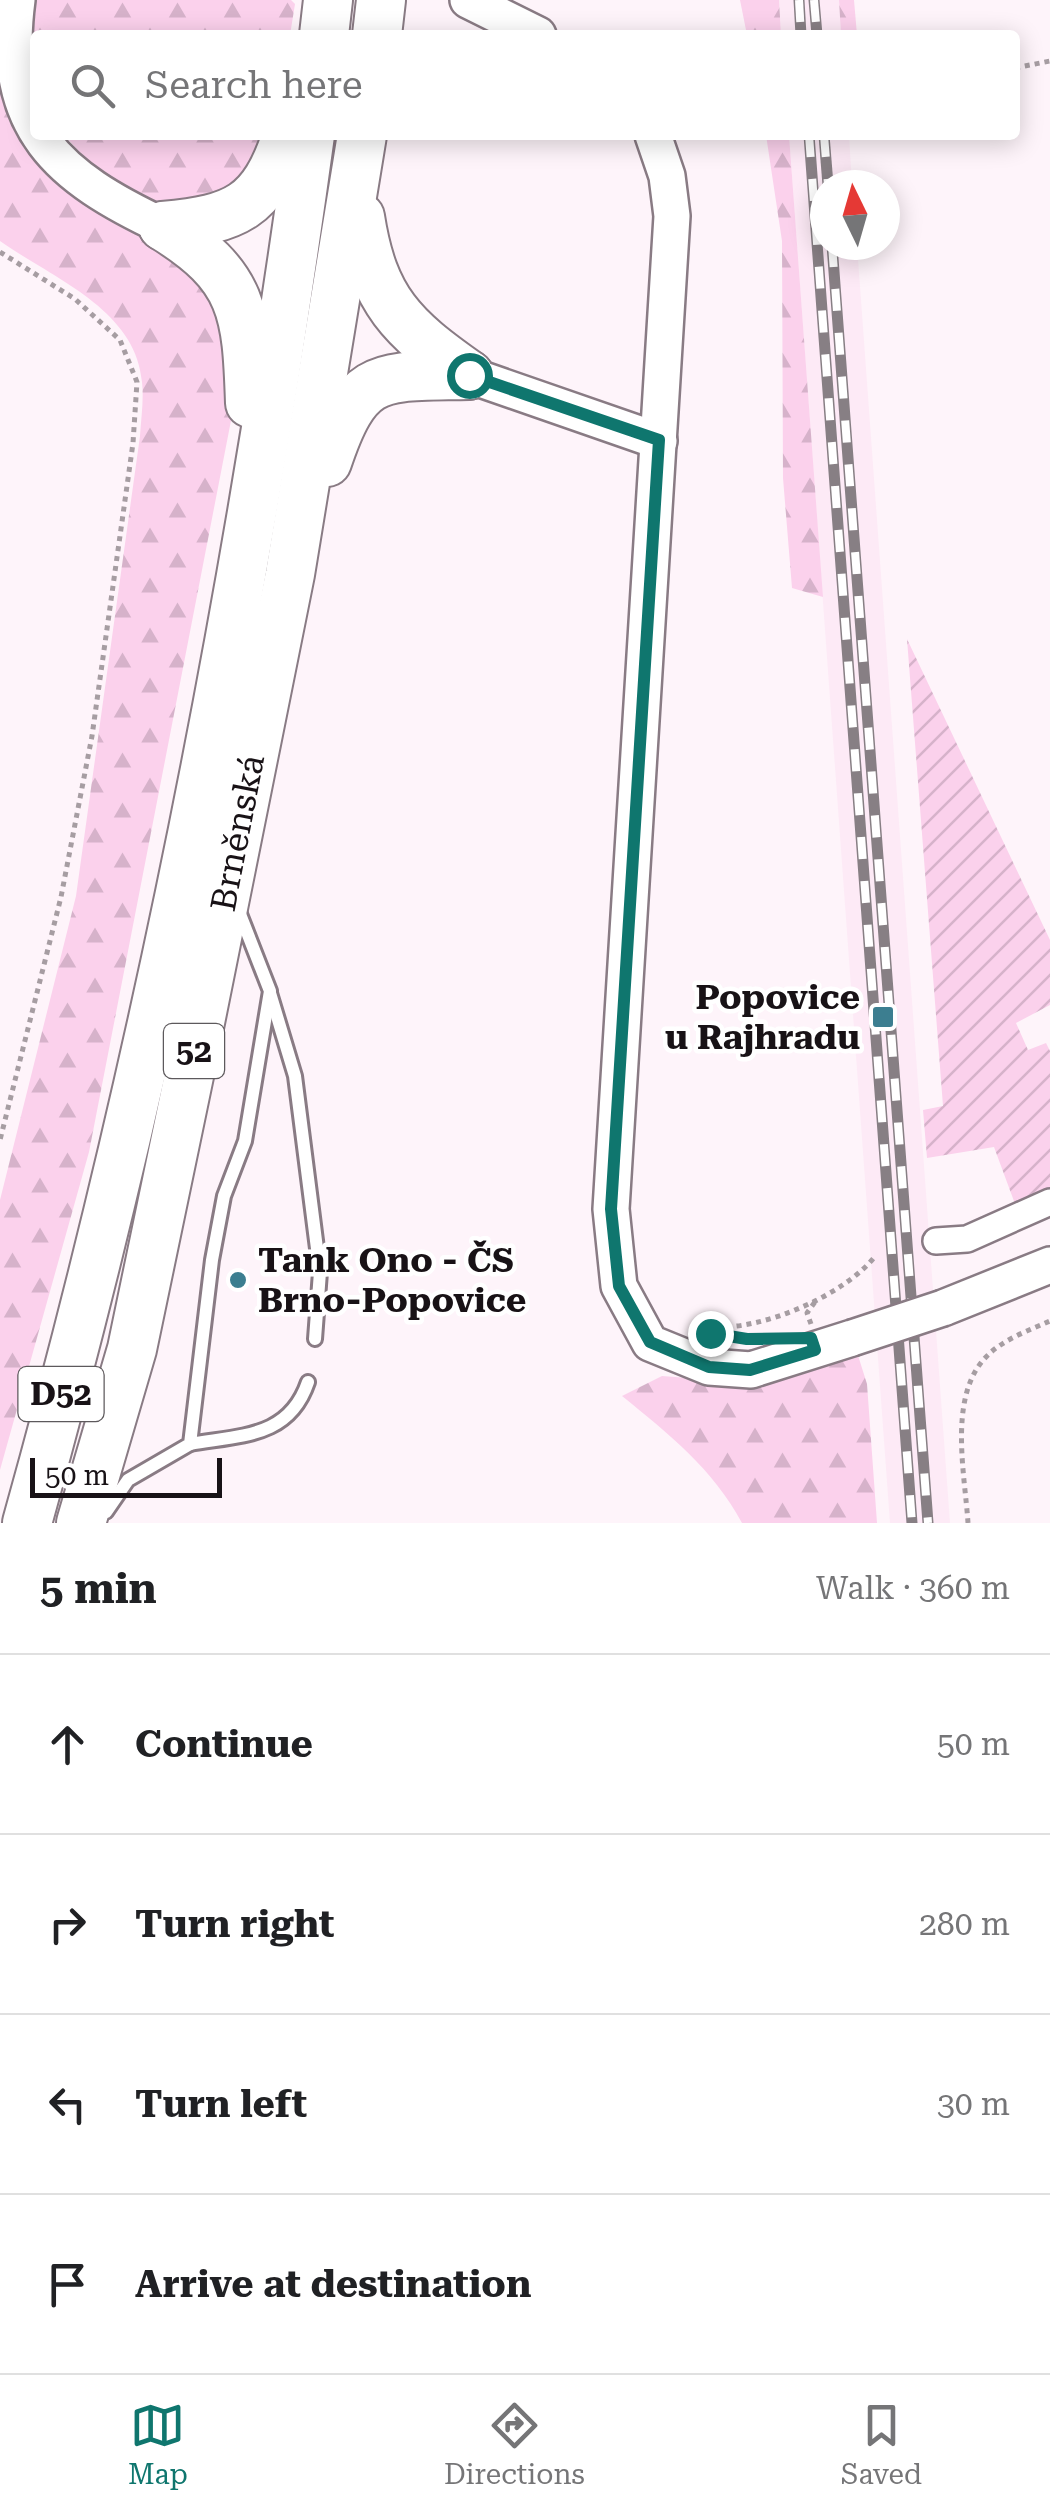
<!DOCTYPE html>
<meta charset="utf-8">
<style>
:root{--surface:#fff;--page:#f6f6f6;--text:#202124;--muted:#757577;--line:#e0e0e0;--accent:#0f766e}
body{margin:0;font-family:"Roboto Serif",serif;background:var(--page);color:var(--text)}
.compass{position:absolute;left:810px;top:170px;width:90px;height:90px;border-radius:50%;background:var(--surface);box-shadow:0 5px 25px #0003;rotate:355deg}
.scale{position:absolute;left:30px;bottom:25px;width:192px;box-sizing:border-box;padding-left:10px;border:5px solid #181216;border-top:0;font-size:28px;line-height:35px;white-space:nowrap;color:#181216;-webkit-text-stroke:8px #fff;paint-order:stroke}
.stop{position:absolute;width:30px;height:30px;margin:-22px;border:8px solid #0f766e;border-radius:50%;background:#fff}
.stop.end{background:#0f766e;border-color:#fff;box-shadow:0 2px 10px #0008}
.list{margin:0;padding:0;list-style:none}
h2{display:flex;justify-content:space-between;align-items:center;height:130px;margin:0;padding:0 40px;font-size:42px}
h2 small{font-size:32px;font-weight:400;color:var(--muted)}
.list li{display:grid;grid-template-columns:65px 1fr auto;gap:30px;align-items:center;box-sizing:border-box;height:180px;padding:0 40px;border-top:2px solid var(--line)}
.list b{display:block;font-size:38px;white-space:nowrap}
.list em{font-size:32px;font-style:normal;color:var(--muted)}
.icon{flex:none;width:55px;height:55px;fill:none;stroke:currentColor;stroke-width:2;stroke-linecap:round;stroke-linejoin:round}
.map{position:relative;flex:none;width:1050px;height:1523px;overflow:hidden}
.search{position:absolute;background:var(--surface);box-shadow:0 5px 25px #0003;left:30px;right:30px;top:30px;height:110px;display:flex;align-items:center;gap:25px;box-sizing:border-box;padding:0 35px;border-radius:10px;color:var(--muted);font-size:38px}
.sheet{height:850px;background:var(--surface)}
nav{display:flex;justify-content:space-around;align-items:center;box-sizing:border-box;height:140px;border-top:2px solid var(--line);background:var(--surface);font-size:28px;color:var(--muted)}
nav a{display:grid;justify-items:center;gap:5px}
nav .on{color:var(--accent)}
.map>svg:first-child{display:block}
.built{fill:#fdeaf6}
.forest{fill:url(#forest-firs)}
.garden{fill:url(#garden-furrows)}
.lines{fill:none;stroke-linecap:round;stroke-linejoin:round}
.lane-casing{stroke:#897b84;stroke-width:18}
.street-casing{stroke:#897b84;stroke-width:30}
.secondary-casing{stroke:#897b84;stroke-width:40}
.highway-casing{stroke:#897b84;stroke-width:52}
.path{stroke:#a69da2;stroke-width:5;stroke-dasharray:5 5;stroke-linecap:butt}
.lane{stroke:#fff;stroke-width:12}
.street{stroke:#fff;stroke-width:25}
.secondary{stroke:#fff;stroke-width:35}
.highway{stroke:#fff;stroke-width:48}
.rail-casing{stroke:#877f84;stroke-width:11}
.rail{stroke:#fff;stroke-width:8;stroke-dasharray:22;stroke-linecap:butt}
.secondary-bridge-casing{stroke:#897b84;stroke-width:40;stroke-linecap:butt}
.secondary-bridge{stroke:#fff;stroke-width:35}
.route{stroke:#0f766e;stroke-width:12}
.poi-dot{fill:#3c7e90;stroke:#fff;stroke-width:4}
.labels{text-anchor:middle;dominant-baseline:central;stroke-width:9;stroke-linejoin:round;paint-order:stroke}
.shield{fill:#fff;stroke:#5d595c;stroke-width:2.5}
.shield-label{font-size:32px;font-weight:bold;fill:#181216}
.street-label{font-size:35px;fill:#181216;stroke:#fff}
.poi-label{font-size:35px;font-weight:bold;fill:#181216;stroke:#fff;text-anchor:end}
</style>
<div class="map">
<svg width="1050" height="1523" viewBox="0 0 1050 1523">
<defs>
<pattern id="forest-firs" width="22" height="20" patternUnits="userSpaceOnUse" patternTransform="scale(2.5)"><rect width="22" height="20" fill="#fbd1ec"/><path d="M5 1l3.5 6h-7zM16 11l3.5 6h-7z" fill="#d6b2ca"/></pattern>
<pattern id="garden-furrows" width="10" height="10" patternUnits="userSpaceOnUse" patternTransform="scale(2.5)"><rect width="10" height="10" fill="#fbd1ec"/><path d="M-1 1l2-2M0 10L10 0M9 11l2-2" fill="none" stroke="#d6b2ca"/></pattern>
</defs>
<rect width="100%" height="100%" fill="#fef4fa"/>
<g class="built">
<path d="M779 0H839L841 35H781Z"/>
<path d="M789 135H849L852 185H825V245H857L950 1523H890Z"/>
</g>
<g class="forest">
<path d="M34 0H291L295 4 290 35H35V87L29 32Z"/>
<path d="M740 0H779L781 35H747Z"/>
<path d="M839 0H854L857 35H841Z"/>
<path d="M0 79C23 168 69 190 141 235 168 252 192 273 218 291L235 400 89 1152 0 1470V1200L76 896 140 436C141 419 144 400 142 382 136 309 52 278 0 241Z"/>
<path d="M64 135H276L245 193 165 209 100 174Z"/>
<path d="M766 135H789L823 597 792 588 783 478 782 241Z"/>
<path d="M856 1349 867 1384 877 1523H742C713 1469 669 1434 622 1396L662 1376 740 1382Z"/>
</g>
<path class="garden" d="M907 639 1050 940V1005L1016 1023 1028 1050 1046 1043 1050 1051V1199L1018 1212 994 1147 927 1158 923 1110 943 1106Z"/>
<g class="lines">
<defs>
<g id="lane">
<path d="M270 993 295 1076 320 1272 315 1339"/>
<path d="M190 1444C241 1435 289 1438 308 1382"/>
<path d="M106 1512 128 1480 190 1444 212 1260 224 1196 245 1141 270 991 238 909"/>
</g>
<path id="street" d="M936 1241 967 1239 1050 1202"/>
<g id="secondary">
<path d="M17 0C0 129 59 177 163 226"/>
<path d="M468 0 538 35"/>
<path d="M653 135 667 176 672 216 611 1209 619 1286 650 1343 709 1367 751 1370 852 1338"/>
<path d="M469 375 659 441"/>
<path d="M943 1308 1050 1265"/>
</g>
<g id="highway">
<path d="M324 35 328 0"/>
<path d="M377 35 381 0"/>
<path d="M360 217C373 301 402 328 469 375"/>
<path d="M163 226C244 276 247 312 250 403"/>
<path d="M163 226C236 219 263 208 287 135"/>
<path d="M327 462C358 369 379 377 469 375"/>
<path d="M27 1523C154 1069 246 602 310 135"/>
<path d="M81 1523 132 1349 196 1042 290 574 362 135"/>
</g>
</defs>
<use href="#lane" class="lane-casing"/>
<use href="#street" class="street-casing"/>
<use href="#secondary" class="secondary-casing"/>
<use href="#highway" class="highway-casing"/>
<g class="path">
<path d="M1015 68 1050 61"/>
<path d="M0 252 75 299 120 340 137 382 133 443 92 736 61 897 0 1140"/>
<path d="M811 1324 807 1313 817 1299"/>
<path d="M728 1336 710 1333 711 1327C761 1331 846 1295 876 1255"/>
<path d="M968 1523C965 1474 947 1394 988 1355 1004 1339 1030 1330 1050 1321"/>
</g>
<use href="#lane" class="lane"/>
<use href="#street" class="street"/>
<use href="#secondary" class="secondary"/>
<use href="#highway" class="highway"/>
<defs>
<g id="rail">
<path d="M799 0 801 35"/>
<path d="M814 0 817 35"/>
<path d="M809 135 912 1523"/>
<path d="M824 135 828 185"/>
<path d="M832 245 928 1523"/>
</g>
</defs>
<use href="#rail" class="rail-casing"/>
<use href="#rail" class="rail"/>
<defs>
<path id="secondary-bridge" d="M852 1338 943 1308"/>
</defs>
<use href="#secondary-bridge" class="secondary-bridge-casing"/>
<use href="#secondary-bridge" class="secondary-bridge"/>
</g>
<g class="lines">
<path class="route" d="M469 375 659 440 611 1209 619 1286 650 1342 709 1367 750 1370 815 1350 811 1338 747 1339 710 1333"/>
</g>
<g class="poi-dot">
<rect x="871" y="1005" width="24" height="24" rx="5"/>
<circle cx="238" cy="1280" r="10"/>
</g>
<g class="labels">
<g class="shield">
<rect x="164" y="1024" width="60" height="54" rx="8"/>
<rect x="18.5" y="1367" width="85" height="54" rx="8"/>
</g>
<g class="shield-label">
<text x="194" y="1051">52</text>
<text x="61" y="1394">D52</text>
</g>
<g class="street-label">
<text transform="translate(238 833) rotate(-79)">Brněnská</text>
</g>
<g class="poi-label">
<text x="860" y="997">Popovice<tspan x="860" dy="40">u Rajhradu</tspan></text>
<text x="258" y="1260" text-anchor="start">Tank Ono - ČS<tspan x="258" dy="40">Brno-Popovice</tspan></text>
</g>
</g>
</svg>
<svg class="compass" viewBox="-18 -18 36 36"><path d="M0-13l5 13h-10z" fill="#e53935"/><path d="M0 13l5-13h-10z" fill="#757577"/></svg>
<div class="scale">50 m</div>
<div class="stop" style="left:469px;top:375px"></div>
<div class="stop end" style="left:710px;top:1333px"></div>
<div class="search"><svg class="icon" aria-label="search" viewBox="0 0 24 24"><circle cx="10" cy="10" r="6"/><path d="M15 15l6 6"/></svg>Search here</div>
</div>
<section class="sheet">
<h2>5 min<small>Walk · 360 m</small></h2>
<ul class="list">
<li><svg class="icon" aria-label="ahead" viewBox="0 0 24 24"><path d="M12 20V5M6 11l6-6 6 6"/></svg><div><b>Continue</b></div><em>50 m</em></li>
<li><svg class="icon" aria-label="right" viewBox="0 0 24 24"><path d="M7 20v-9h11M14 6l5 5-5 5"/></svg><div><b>Turn right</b></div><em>280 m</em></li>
<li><svg class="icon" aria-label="left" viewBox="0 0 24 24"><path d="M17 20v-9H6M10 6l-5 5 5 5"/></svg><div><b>Turn left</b></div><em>30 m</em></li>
<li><svg class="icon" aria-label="arrive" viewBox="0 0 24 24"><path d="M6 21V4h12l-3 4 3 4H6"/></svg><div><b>Arrive at destination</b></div></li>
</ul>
</section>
<nav>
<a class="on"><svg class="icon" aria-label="map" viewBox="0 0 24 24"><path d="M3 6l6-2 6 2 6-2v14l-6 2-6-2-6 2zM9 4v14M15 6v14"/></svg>Map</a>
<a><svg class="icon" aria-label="directions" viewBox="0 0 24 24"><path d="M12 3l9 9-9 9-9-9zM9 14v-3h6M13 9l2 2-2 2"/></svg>Directions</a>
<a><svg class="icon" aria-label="saved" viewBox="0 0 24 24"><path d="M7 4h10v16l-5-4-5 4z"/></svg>Saved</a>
</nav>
